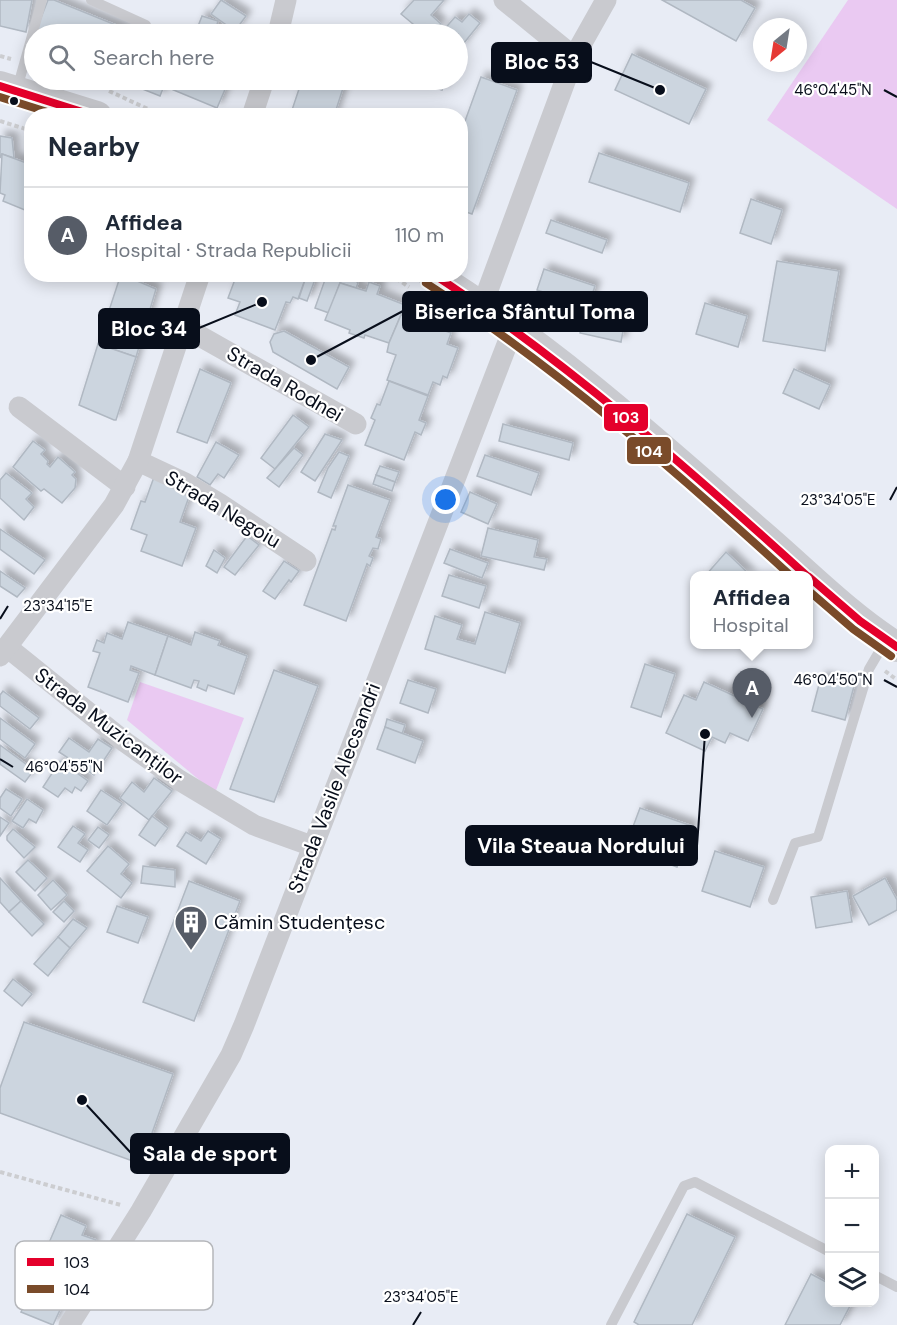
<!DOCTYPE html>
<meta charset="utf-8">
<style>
:root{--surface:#fff;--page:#f2f2f3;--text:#1f2937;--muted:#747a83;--line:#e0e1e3;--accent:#565c67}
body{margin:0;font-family:"DM Sans",sans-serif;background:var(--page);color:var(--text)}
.controls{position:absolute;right:18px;bottom:18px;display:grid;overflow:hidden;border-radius:12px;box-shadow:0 3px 15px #0003}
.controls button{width:54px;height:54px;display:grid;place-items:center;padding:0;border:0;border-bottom:2px solid var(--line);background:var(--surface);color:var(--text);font:30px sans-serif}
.compass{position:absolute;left:753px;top:18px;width:54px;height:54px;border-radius:50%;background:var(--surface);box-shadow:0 3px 15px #0003;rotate:210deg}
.you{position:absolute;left:446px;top:500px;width:21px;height:21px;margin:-15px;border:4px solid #fff;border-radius:50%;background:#1a73e8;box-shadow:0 0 0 9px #1a73e833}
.badge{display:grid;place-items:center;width:39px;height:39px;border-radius:50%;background:var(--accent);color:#fff;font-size:20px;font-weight:700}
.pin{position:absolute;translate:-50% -50px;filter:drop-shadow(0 2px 3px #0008)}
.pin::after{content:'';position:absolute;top:32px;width:21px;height:18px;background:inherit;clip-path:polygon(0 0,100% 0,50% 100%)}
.popup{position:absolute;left:690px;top:571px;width:123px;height:78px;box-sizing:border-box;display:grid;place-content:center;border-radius:12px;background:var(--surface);filter:drop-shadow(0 2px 4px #0005);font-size:20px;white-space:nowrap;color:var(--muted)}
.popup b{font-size:22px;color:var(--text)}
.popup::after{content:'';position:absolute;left:50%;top:100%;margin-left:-12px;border:12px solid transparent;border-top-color:var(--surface)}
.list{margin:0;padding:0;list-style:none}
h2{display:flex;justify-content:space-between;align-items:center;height:78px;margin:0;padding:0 24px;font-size:26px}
h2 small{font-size:20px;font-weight:400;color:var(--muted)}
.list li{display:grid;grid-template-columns:39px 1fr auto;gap:18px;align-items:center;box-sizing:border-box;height:96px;padding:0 24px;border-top:2px solid var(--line)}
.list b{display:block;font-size:22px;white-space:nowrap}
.list p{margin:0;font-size:20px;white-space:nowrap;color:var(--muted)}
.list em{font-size:20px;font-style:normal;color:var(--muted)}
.icon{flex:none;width:33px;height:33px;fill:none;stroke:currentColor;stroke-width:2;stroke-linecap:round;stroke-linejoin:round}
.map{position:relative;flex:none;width:897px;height:1325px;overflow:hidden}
.search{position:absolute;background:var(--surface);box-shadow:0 3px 15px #0003;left:24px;top:24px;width:444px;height:66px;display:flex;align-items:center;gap:15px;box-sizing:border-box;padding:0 21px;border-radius:33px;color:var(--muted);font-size:22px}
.panel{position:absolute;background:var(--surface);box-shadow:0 3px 15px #0003;left:24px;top:108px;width:444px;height:174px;border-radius:24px}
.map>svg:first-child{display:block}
.green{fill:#eac9f2}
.building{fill:#ccd5df;stroke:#b0b8c2;stroke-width:1.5;filter:url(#shadow)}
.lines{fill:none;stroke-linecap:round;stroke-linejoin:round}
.path{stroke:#cccdd0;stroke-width:4;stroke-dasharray:4.5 3;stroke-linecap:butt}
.lane{stroke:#c9cacf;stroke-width:10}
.street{stroke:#c9cacf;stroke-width:21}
.secondary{stroke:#c9cacf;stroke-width:30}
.bus-1-casing{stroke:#fff;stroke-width:12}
.bus-2-casing{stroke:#fff;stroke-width:12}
.bus-1{stroke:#e4002b;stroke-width:8}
.bus-2{stroke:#7a4b2a;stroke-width:8}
.ticks{fill:none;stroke:#080e1b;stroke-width:2}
.bus-dot{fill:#080e1b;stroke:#fff;stroke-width:2}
.labels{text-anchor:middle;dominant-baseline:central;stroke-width:4.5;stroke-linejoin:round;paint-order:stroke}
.street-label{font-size:20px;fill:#080e1b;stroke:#fff}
.poi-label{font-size:20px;fill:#080e1b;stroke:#fff;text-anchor:start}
.key{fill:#fff;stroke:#b5b7bb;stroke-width:1.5}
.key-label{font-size:16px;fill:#080e1b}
.ticks-label{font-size:15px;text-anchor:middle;fill:#080e1b;stroke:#fff;stroke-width:4.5;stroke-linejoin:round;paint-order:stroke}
.leader{fill:none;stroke:#080e1b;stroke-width:2}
.callout-dot{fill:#080e1b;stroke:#fff;stroke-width:2}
.callout{fill:#080e1b;stroke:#080e1b;stroke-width:2}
.callout-label{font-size:21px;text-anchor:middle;font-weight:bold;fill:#fff}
.line-badge{stroke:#fff;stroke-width:2}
.badge-label{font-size:16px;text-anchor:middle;font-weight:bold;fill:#fff}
</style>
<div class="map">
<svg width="897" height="1325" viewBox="0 0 897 1325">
<defs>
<filter id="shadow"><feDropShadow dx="5.5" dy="-5.5" stdDeviation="3" flood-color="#0004"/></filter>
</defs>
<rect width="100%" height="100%" fill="#e8ecf5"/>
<g class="green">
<path d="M848 0H897V209L767 120Z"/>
<path d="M140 682 244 718 215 793 127 720Z"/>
</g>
<g class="building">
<path d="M0 0H32L26 32 0 26Z"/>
<path d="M48 0H54L138 34H34L31 43Z"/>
<path d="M221 0 246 16 235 31 211 14Z"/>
<path d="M414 0H444L431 15 441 24 431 34H425L401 14Z"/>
<path d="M662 0H741L755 8 736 41Z"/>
<path d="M469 14 480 23 460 48 458 46V34L441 33 455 17 462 22Z"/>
<path d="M202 16 218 21 216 28 227 32 226 34H195Z"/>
<path d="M632 54 706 89 689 124 615 90Z"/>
<path d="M481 77 517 90 472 214 460 210V135Z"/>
<path d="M120 80H229L217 108 164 86 160 96Z"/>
<path d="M302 80H329L344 85 334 116H290Z"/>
<path d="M421 80H445L442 90 420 83Z"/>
<path d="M0 136 12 138 14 158 2 154 0 158Z"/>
<path d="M599 153 689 183 680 212 589 182Z"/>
<path d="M2 154 32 165V213L3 201 5 195 0 193Z"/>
<path d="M751 199 782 210 771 244 740 233Z"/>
<path d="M551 220 607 240 602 253 546 233Z"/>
<path d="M777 261 839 271 825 351 763 341Z"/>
<path d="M544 269 595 286 588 307 537 290Z"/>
<path d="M121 274 156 289 136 357 98 344Z"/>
<path d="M237 274H307L298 299 293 297 290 303 286 302 275 330 235 315 240 302 228 298Z"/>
<path d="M307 274H317L307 301 299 298Z"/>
<path d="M327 274H351L356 276 354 279 358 283 356 288 340 283 329 313 315 308Z"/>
<path d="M369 282 380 286 377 294 405 305 389 343 365 335 364 338 349 333 350 330 325 320 340 283 366 291Z"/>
<path d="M705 303 747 316 738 347 696 334Z"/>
<path d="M585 311 625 320 621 342 580 333Z"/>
<path d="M401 315 451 333 447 344 458 348 447 378 443 376 440 385 433 382 428 395 387 380 396 355 387 352 389 343Z"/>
<path d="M284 331 349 367 337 389 273 352 270 342 274 334Z"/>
<path d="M98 344 136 357 116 420H114L79 405Z"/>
<path d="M200 369 231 383 207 443 177 432Z"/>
<path d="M794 369 830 385 819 409 783 393Z"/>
<path d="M389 381 428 396 419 420 426 423 421 435 415 432 404 460 365 445 375 420 371 418 377 404 380 405Z"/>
<path d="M293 415 309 427 275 469 261 458Z"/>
<path d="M503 424 573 443 569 460 499 441Z"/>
<path d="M325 434 342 440 315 481 301 472Z"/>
<path d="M33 441 45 450 41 454 48 461 47 464 50 467 58 457 75 472 72 475 76 479 75 488 62 503 44 489 41 491 13 467Z"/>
<path d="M216 442 239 455 224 478 218 474 210 485 197 477Z"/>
<path d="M294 448 303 455 279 487 267 478Z"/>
<path d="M339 452 349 456 331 498 318 492 328 468Z"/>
<path d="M485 455 539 473 531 495 477 476Z"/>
<path d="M380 466 399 472 395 482 376 475Z"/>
<path d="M6 473 32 493 26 499 34 507 24 520 0 498V480Z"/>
<path d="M376 475 395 482 392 491 373 484Z"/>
<path d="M154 477 191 491 180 522 196 528 182 566 141 551 147 535 131 529 141 501 145 502Z"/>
<path d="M348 485 390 500 376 537 381 539 378 549 373 548 369 556 373 558 370 566 367 564 346 621 304 605 332 529 335 530 336 526H333Z"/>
<path d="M470 492 497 504 488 524 461 512Z"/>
<path d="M488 528 538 540 534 557 547 559 544 570 481 556Z"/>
<path d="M0 529 45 560 34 574 0 549Z"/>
<path d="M247 536 259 545 235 575 224 567Z"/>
<path d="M450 549 488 563 482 578 444 563Z"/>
<path d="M214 550 225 558 217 573 206 566Z"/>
<path d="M726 552 751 576H705Z"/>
<path d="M284 561 299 571 291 582 289 580 275 599 263 591Z"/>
<path d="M0 571 25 588 17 597 0 586Z"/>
<path d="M449 575 486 586 479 608 442 596Z"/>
<path d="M485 612 520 623 505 673 425 649 435 616 462 625 457 639 475 644Z"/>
<path d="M128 622 168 636 155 675 131 666 130 670 139 673 128 702 88 687 100 653 93 651 97 640 104 643 107 633 122 639Z"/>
<path d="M195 632 220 641 218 645 247 656 234 694 208 685 206 691 197 687 199 681 194 680 191 688 155 675 168 636 191 645Z"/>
<path d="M645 664 675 674 661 717 631 707Z"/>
<path d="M274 670 318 686 274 802 230 789Z"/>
<path d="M821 677 854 686 845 720 812 711Z"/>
<path d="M408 680 436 689 428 713 400 703Z"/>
<path d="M704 682 763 709 748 741 730 733 725 743 712 737 705 751 666 733 684 695 696 700Z"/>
<path d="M3 691 39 718 30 729 0 706V695Z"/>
<path d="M0 718 35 744 25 758 0 739Z"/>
<path d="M387 719 405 725 402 734 385 727Z"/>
<path d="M385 727 423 741 415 763 377 749Z"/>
<path d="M69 738 89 752 98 739 112 748 94 775 59 752Z"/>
<path d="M0 745 34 770 25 782 0 764Z"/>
<path d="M60 761 88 781 81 791 75 787 72 793 65 788 58 797 43 787Z"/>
<path d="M154 778 172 791 149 820 120 798 132 782 144 792Z"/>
<path d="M6 789 22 799 11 816 0 808V798Z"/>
<path d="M101 790 122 804 107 825 87 811Z"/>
<path d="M27 799 43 810 36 823 29 819 23 828 12 821Z"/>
<path d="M640 808 692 826 677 867 625 848Z"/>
<path d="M152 816 168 828 155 846 139 835Z"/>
<path d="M0 817 9 823 0 836Z"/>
<path d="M73 826 85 834 78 843 88 850 80 862 58 847Z"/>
<path d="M98 827 109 835 99 848 88 840Z"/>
<path d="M13 829 35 847 24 858 7 840V836Z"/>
<path d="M208 831 221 839 206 864 177 846 186 832 201 841Z"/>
<path d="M108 846 129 864 121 874 132 883 121 898 87 871Z"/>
<path d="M715 851 764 867 750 907 702 891Z"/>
<path d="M28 860 47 878 35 891 16 872Z"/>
<path d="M143 866 175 870V887L141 883Z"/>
<path d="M0 878 21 901 9 912 0 902Z"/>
<path d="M885 878 897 900V910L869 925 853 896Z"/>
<path d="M53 880 67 895 51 910 38 895Z"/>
<path d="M189 881 240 901 194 1021 143 1002Z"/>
<path d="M847 891 852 922 816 928 811 897Z"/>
<path d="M21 901 44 924 32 936 9 912Z"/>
<path d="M64 901 74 911 64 922 53 912Z"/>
<path d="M117 906 148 917 138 943 107 932Z"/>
<path d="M73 919 87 928 70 948 58 937Z"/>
<path d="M58 937 70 948 48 976 34 964Z"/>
<path d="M13 979 32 994 22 1006 4 991Z"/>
<path d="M24 1022 173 1074 141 1164 0 1113V1088Z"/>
<path d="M687 1214 735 1237 692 1325H639L634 1322Z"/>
<path d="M61 1215 86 1226 82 1235 96 1240 83 1269 45 1252Z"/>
<path d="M811 1274 830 1284V1302H852L840 1325H785Z"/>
<path d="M33 1287 64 1301 53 1325 21 1312Z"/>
</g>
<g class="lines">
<g class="path">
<path d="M0 56 11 59"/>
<path d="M75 80 102 88"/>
<path d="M109 91 163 116"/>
<path d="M0 121 32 131"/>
<path d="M390 274 409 287"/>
<path d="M885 671 897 680"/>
<path d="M0 1172 121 1205"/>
</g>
<g class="lane">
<path d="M91 0 146 25"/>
<path d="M17 89 42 0"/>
<path d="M773 900 795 843 818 837 869 669 886 640"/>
<path d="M874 1275 897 1287"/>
<path d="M611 1325 684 1186 695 1182 830 1252"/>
</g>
<g class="street">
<path d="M504 0 574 57"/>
<path d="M278 34 286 0"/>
<path d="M252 116 264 80"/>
<path d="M482 306 574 57 606 0"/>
<path d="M182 326 356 424"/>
<path d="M19 407 125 487"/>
<path d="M138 461 185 483 220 504 306 561"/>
<path d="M7 647 125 742 179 780 254 825 312 846"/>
<path d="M0 656 114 505 138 461 200 274"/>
<path d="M69 1325 141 1211 231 1055 244 1025 513 329"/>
</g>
<g class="secondary">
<path d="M0 86 97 116"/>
<path d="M432 274C550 347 653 440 757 531 803 570 846 615 897 647"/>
</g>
<defs>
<g id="bus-1">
<path d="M0 86 95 116"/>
<path d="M433 274C567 362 688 468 807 576"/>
<path d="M809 577 860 621 897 647"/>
</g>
<g id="bus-2">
<path d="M0 97 60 116"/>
<path d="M426 283C557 368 676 471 791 576"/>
<path d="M809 591 853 629 891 656"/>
</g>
</defs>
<use href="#bus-1" class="bus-1-casing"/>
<use href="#bus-2" class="bus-2-casing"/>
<use href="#bus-1" class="bus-1"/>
<use href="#bus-2" class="bus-2"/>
</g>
<path class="ticks" d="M884 90 897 97M890 500 897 487M0 619 8 606M884 680 897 687M0 759 13 767M413 1325 421 1312"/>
<defs>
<symbol id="building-pin" viewBox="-11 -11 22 30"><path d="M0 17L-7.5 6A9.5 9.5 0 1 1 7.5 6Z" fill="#565c67" stroke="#fff"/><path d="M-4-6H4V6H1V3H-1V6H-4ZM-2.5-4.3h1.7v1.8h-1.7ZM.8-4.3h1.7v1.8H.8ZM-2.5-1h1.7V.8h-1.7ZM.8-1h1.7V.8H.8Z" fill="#fff"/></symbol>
</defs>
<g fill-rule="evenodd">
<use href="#building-pin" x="172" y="903" width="38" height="52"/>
</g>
<circle class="bus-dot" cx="14" cy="101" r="5"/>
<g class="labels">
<g class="street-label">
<text transform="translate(285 384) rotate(30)">Strada Rodnei</text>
<text transform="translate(223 509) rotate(31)">Strada Negoiu</text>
<text transform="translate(109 726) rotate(37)">Strada Muzicanților</text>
<text transform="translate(334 788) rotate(-69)">Strada Vasile Alecsandri</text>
</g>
<g class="poi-label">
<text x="214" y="922">Cămin Studențesc</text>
</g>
</g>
<rect x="15" y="1241" width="198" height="69" rx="9" class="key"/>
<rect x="27" y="1258" width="27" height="8" fill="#e4002b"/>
<rect x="27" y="1285" width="27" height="8" fill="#7a4b2a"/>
<g class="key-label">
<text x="64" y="1268">103</text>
<text x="64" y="1295">104</text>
</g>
<g class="ticks-label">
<text x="833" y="95">46°04'45"N</text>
<text x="838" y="505">23°34'05"E</text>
<text x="58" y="611">23°34'15"E</text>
<text x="833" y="685">46°04'50"N</text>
<text x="64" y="772">46°04'55"N</text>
<text x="421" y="1302">23°34'05"E</text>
</g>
<path class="leader" d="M660 90L591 62M311 360L403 311M262 302L199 328M705 734L697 846M82 1100L131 1153"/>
<g class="callout-dot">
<circle cx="660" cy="90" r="6"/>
<circle cx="311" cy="360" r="6"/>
<circle cx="262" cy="302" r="6"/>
<circle cx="705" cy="734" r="6"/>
<circle cx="82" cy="1100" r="6"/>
</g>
<g class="callout">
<rect x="492" y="43" width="99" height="39" rx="6"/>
<rect x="403" y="292" width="244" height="39" rx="6"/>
<rect x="99" y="309" width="100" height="39" rx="6"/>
<rect x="466" y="826" width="231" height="39" rx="6"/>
<rect x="131" y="1134" width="158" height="39" rx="6"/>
</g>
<g class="callout-label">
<text x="542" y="69">Bloc 53</text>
<text x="525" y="319">Biserica Sfântul Toma</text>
<text x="149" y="336">Bloc 34</text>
<text x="581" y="853">Vila Steaua Nordului</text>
<text x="210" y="1161">Sala de sport</text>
</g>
<g class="line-badge">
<rect x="603" y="403" width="46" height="29" rx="6" fill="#e4002b"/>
<rect x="626" y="436" width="46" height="29" rx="6" fill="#7a4b2a"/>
</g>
<g class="badge-label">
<text x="626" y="423">103</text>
<text x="649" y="457">104</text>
</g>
</svg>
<div class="controls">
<button>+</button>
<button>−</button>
<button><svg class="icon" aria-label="layers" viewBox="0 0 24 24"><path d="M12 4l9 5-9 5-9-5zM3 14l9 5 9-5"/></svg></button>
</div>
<svg class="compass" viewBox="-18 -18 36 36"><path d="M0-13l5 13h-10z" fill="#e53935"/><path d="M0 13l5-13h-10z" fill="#747a83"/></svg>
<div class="you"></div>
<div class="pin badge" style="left:752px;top:718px">A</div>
<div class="popup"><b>Affidea</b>Hospital</div>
<div class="search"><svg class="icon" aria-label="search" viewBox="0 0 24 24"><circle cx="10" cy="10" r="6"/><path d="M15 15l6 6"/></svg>Search here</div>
<section class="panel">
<h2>Nearby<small></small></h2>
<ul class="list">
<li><span class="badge">A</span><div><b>Affidea</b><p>Hospital · Strada Republicii</p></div><em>110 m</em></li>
</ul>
</section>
</div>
